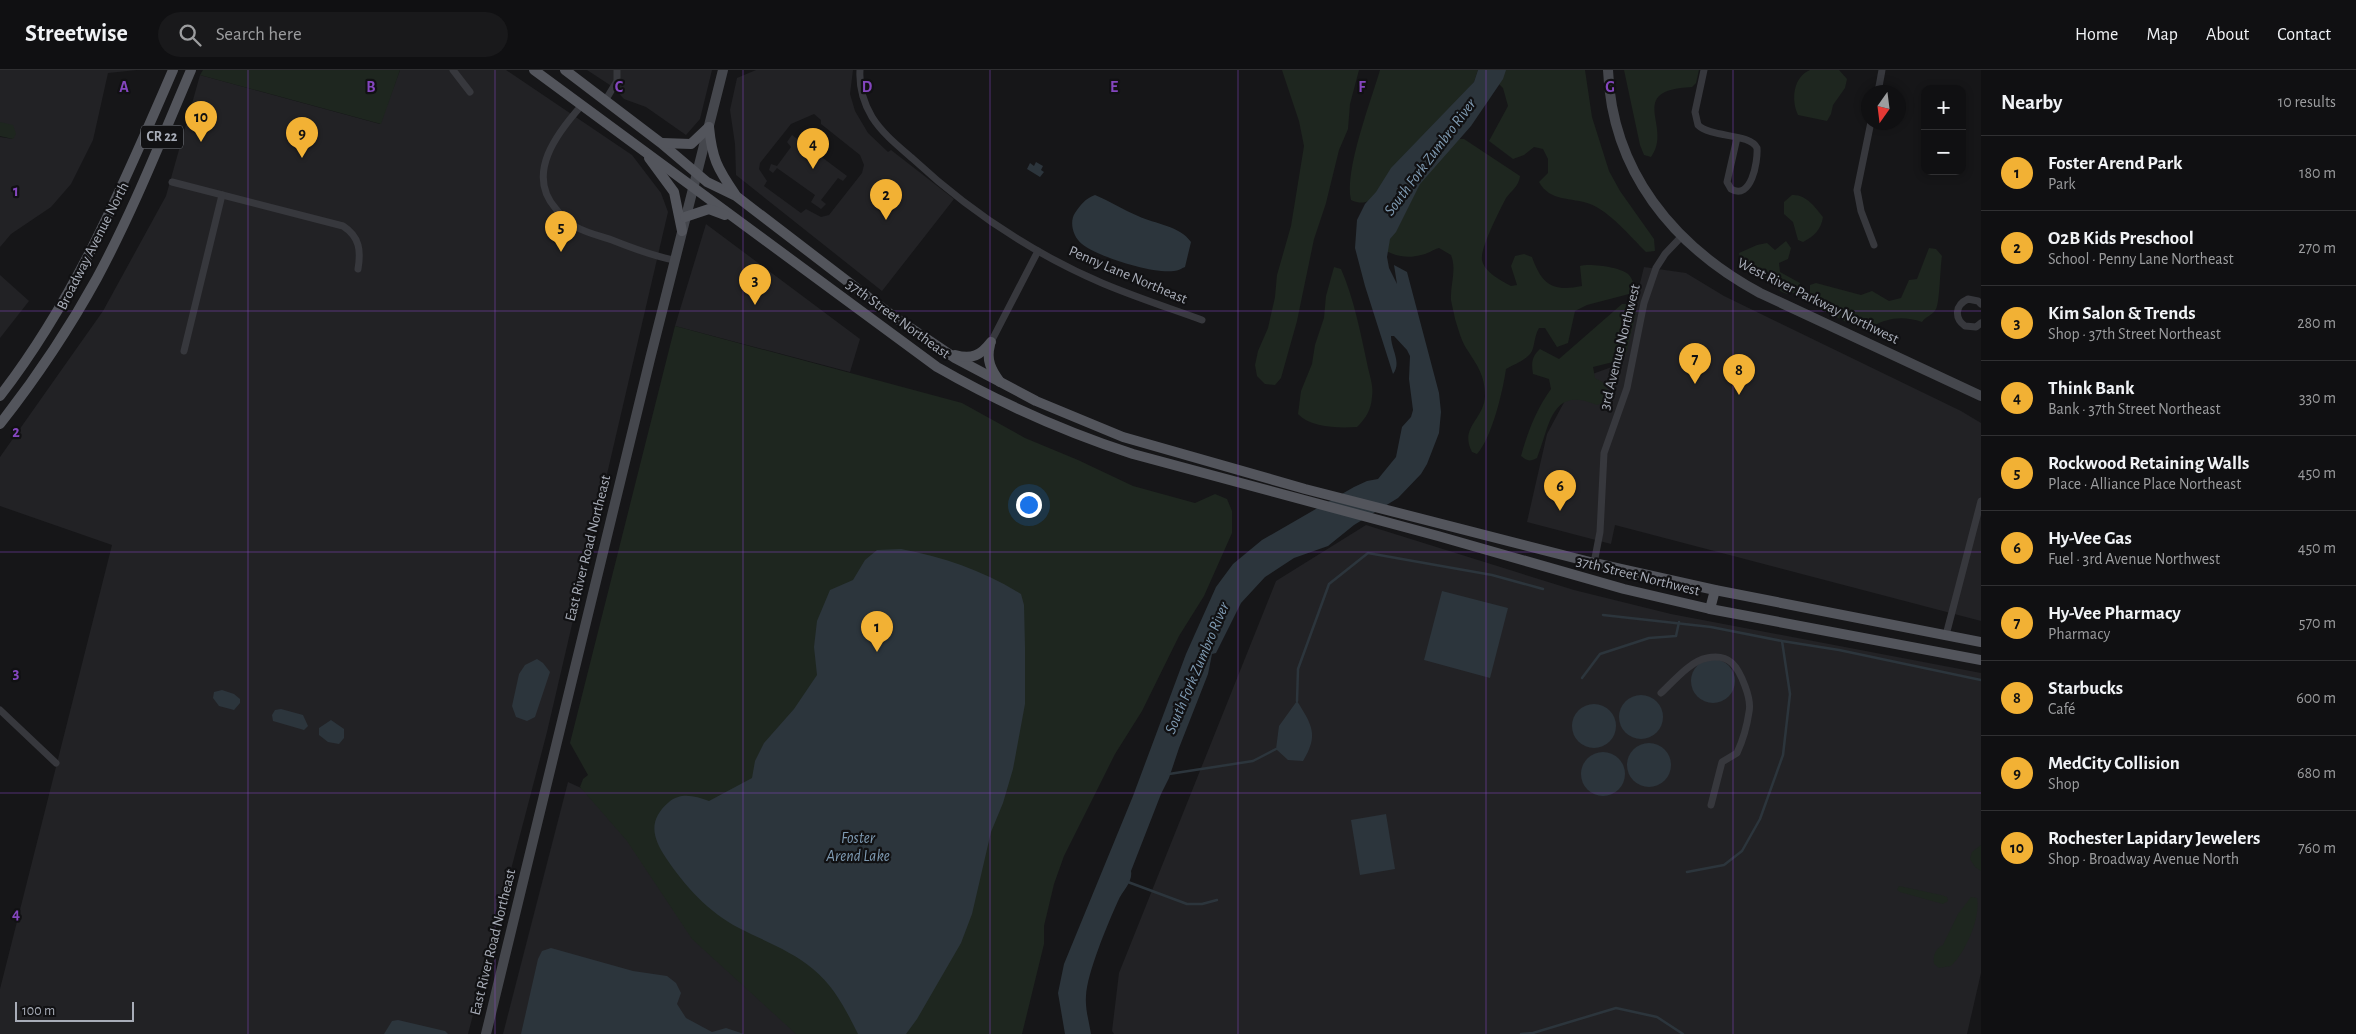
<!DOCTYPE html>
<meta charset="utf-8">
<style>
:root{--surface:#101012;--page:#19191b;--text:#f1f3f6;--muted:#9c9d9f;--line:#303032;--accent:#f2b134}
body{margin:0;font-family:"Alegreya Sans",sans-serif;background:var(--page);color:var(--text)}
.controls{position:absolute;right:15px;top:15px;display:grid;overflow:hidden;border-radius:10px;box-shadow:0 2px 8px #0003}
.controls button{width:45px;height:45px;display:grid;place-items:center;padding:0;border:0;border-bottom:1px solid var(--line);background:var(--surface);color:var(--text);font:25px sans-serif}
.compass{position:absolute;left:1861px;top:15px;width:45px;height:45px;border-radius:50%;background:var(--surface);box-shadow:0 2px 8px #0003;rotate:194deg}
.scale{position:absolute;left:15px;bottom:12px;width:119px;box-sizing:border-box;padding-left:5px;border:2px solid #a8adb8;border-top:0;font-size:14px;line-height:18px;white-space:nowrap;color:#a8adb8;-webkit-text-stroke:4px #111113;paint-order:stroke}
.you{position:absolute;left:1028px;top:434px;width:18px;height:18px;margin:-12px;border:4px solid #fff;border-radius:50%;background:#1a73e8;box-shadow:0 0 0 8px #1a73e833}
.badge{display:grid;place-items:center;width:32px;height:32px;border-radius:50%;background:var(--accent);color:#111;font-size:16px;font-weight:700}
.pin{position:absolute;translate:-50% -41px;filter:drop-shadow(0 1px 2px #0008)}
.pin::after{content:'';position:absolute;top:26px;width:18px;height:15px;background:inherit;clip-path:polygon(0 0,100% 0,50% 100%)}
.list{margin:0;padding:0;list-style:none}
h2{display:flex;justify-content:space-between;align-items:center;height:65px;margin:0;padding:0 20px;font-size:21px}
h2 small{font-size:16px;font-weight:400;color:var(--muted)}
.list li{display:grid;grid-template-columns:32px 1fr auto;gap:15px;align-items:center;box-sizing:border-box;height:75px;padding:0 20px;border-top:1px solid var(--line)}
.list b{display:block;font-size:19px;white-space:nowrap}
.list p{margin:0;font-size:16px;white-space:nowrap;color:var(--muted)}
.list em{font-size:16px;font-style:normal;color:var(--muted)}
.icon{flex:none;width:28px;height:28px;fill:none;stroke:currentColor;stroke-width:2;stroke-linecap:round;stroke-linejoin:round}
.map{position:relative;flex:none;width:1981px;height:964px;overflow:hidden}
header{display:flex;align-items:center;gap:30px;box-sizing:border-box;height:70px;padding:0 25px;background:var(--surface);border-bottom:1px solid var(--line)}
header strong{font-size:24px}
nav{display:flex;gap:28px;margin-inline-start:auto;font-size:18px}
.search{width:350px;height:45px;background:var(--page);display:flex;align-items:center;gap:12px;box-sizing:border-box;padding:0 18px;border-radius:28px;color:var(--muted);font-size:19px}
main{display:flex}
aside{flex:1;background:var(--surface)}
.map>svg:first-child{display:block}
.built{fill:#222225;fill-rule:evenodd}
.green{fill:#1e261f}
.water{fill:#2c353c}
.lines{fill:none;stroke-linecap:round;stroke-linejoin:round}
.stream{stroke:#2c353c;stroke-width:2.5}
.street{stroke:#37383d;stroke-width:7}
.secondary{stroke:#45474d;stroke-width:10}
.primary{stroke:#53555c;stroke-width:10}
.grid{fill:none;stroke:#8446be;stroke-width:1;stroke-opacity:0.55}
.labels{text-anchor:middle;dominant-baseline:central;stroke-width:4.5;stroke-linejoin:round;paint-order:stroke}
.shield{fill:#111113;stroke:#7b7e86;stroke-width:1}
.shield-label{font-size:14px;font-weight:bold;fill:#a8adb8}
.street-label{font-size:15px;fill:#a8adb8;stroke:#111113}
.water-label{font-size:16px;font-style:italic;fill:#7f9bb3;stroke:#111113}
.grid-label{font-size:16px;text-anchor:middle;font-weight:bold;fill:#8446be;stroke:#111113;stroke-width:4.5;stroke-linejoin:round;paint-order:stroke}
</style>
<header>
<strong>Streetwise</strong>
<div class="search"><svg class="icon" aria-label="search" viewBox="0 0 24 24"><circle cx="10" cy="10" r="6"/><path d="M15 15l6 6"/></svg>Search here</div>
<nav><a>Home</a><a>Map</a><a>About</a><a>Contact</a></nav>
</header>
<main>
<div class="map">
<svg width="1981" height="964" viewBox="0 0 1981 964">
<rect width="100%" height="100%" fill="#161618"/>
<g class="built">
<path d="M0 0H137L108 3 93 70 71 114 51 137 11 164 0 177V67L13 69 0 54Z"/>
<path d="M400 0H506L632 85 661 123 668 142 547 662 468 964H0V919L112 475 0 436V387L103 241 166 126 200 5 380 54Z"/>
<path d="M587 0H712L700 49 686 65 646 37 624 29 613 17Z"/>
<path d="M756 0H853L850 24 855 41 868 63 888 82 891 80 954 129 882 221 736 105 735 74 730 40 737 8ZM814 44 821 50V54L860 85 864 95 862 103 829 145 821 147 806 139 801 143 764 116 767 111 759 99 760 93 791 54Z"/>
<path d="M792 65 847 106 843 111 838 108 821 130 826 134 821 139 811 132 815 125 777 98 773 103 769 100 771 94 777 96 791 77 787 72Z"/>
<path d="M706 154 860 269 850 302 675 256Z"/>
<path d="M1644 197 1686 203 1724 226 1961 341 1981 353V551L1615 455 1611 474 1527 452 1547 364 1576 310 1620 294Z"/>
<path d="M0 205 29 231 0 268Z"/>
<path d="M1366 455 1574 520 1671 544 1981 603V903L1967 964H1114L1112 961 1119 903 1276 511Z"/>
<path d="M568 712 601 727 818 964H503Z"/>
</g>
<g class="green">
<path d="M203 0H400L381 54 200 5Z"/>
<path d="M1282 0H1359L1350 34 1348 59 1339 80 1326 133 1314 169 1297 251 1281 308 1275 315 1265 314 1257 306 1255 295 1258 281 1268 258 1275 227 1277 205 1291 156 1304 76 1299 51Z"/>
<path d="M1380 0H1478L1474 12 1378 126C1368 132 1363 135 1351 130 1344 101 1371 31 1380 0Z"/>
<path d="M1497 0H1585L1592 47 1609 101 1620 121 1654 169 1655 181 1646 182C1631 167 1609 141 1590 134 1571 127 1550 132 1539 112L1548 103V89L1543 79 1534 77 1524 85 1513 89 1489 71 1508 36 1503 18 1497 12Z"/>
<path d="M1624 0H1699L1696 13 1692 17C1624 20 1674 57 1651 87L1644 85 1640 75Z"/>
<path d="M1810 0H1839L1847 9 1845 18 1833 35 1831 44 1827 51 1798 45C1791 30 1793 7 1810 0Z"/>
<path d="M0 52 13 55 16 64 13 69 0 66Z"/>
<path d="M1452 69H1464L1520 106C1519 116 1512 120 1506 128 1500 140 1480 178 1482 190 1484 202 1502 211 1511 216L1517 215 1511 196 1515 186 1524 184 1532 187C1542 215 1553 222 1582 216L1580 196C1589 193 1622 197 1629 205 1631 207 1632 210 1633 212L1629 224 1587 235 1575 241 1568 273 1557 277 1545 258H1539C1534 267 1535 274 1532 281 1527 290 1515 294 1506 299 1503 320 1492 368 1477 384L1472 382C1459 357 1484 350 1485 326 1485 305 1477 295 1466 278 1461 270 1458 258 1455 249 1454 243 1452 236 1451 230 1450 215 1457 200 1451 185L1439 178C1432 180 1428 184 1421 185 1407 189 1395 186 1382 179L1374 159Z"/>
<path d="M1792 125C1806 124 1815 137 1823 147 1821 160 1814 166 1803 172L1798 170 1793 152 1784 144V132Z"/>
<path d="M1786 171 1791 178 1788 189 1779 193 1780 202 1800 213 1799 222C1796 222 1791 224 1788 224 1779 223 1775 215 1769 210 1757 200 1741 203 1739 183L1757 175 1767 173 1775 180Z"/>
<path d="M1929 178 1936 179 1942 186C1940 198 1940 231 1936 239 1932 246 1926 246 1922 252 1904 246 1888 247 1872 257L1850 254 1838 248 1810 224V215L1816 213 1861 225 1872 221 1889 231 1901 228 1909 210 1917 209Z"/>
<path d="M1334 197 1341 199C1354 229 1360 261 1367 293 1369 304 1374 316 1372 327 1371 340 1366 348 1357 357 1338 358 1311 358 1298 344L1301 321 1312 294 1315 275 1324 248 1326 226Z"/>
<path d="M1622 234H1629L1636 242 1627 281 1617 291 1593 297 1595 308 1604 313 1608 321 1604 332 1597 335C1551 315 1550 355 1537 388 1530 392 1527 391 1521 386 1528 361 1536 340 1551 319L1549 309 1533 304C1531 293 1532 286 1540 279L1559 289Z"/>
<path d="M675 256 962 333 1025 368 1078 390 1133 416 1195 433 1215 424 1227 429 1232 441V463L1204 526 1179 566 1142 641 1115 684 1064 786 1054 814 1044 856V874L1022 964H796L692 869 627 771 580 717 583 709 588 705 570 673Z"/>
<path d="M1981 775V801L1975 797 1970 789 1972 782Z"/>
<path d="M1899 816 1941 825 1947 827 1948 831 1943 834 1900 822 1897 820Z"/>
<path d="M1971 827 1977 828C1981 848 1965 883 1951 896L1939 898 1934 894C1933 885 1935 879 1943 875L1958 844Z"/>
</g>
<g class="water">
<path d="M1478 0H1506L1503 9 1471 56 1420 114 1396 162 1390 169 1387 187 1389 198 1397 214 1394 195 1407 202 1439 323 1441 342 1439 363 1427 394 1421 404 1398 428 1354 455 1328 476 1294 488 1265 507 1241 533 1216 583 1212 584 1208 604 1179 678 1169 708 1161 724 1131 801C1133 812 1123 820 1118 831 1108 853 1087 903 1086 926 1085 939 1089 951 1091 964H1065L1058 923 1064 894 1133 726 1186 584 1216 517 1233 494 1262 470 1354 417 1367 411 1378 409 1396 387 1402 357 1411 347 1413 340 1409 309 1410 286 1407 280 1394 266H1391C1391 280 1402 292 1393 304L1365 216 1355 178 1357 150 1365 134 1376 122 1391 98 1474 12Z"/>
<path d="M1036 92 1043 96 1041 100 1044 102 1040 107 1027 99 1030 93 1034 96Z"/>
<path d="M1095 125C1110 131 1123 140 1138 146 1155 154 1180 156 1191 172L1185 197C1182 198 1178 201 1174 201 1153 204 1098 187 1082 174 1073 167 1069 152 1075 143 1081 134 1085 129 1095 125Z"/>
<path d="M901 479C944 487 984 501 1021 524L1024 535 1025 577V634L1013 699 1003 733 991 762 972 844 961 873 917 949 906 964H858C846 940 834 916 813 899 792 881 764 871 739 858 708 842 685 816 666 788 652 767 648 750 669 732 681 722 695 726 709 731L752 708 755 691 764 673 794 639 817 605 814 577 817 551 830 520 853 510 865 490 877 480Z"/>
<path d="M1442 521 1508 538 1490 608 1424 590Z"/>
<path d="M537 589 543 593 550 602 535 647 527 651 516 647 512 636 519 604 525 595Z"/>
<circle cx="1713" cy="611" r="22"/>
<path d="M222 620 234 624 240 629V633L234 640 219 636 213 628 214 622Z"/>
<circle cx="1641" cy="647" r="22"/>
<path d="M1297 631C1312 655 1319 665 1303 691L1288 690 1276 679 1279 656Z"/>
<circle cx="1594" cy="656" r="22"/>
<path d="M281 639 303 645 308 656 304 660 273 651 272 645 275 640Z"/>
<path d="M331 650 344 659V668L339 674 328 672 319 665V658Z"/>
<circle cx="1649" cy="695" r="22"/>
<circle cx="1603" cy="704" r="22"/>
<path d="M1386 744 1395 799 1360 805 1351 750Z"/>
<path d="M551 878 633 901 667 906 676 913 681 923 677 934 686 948 712 962 726 958 744 964H521L538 889 542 881Z"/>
<path d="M398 950 445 961 448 964H384L392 951Z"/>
</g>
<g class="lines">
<g class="stream">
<path d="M1603 545 1711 557 1782 571 1839 580 1981 610"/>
<path d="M1582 608 1600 584 1649 568 1676 566 1679 552"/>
<path d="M1297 631 1298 599 1329 514 1368 483 1492 505 1543 519"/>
<path d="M1169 704 1253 691 1276 679"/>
<path d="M1687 802 1724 795 1742 781 1760 749 1783 685 1790 624 1782 571"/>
<path d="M1128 812 1187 834H1202L1217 830"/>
<path d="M1521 964 1533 963 1616 938 1657 947 1683 964"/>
</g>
<g class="street">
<path d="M453 0 470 22"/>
<path d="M860 0C859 17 863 32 872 47 882 63 898 76 912 88 968 140 1032 183 1102 213 1135 227 1169 238 1202 250"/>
<path d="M1704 0 1695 42 1698 55C1711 68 1750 63 1757 78 1758 92 1751 131 1731 119L1727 112 1737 68"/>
<path d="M1878 22 1882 0"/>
<path d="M605 31 617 11V0"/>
<path d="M582 35C557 63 525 104 556 139 561 145 568 154 576 157 587 163 600 166 612 170 632 178 653 186 674 190"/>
<path d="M1871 52 1857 120 1861 141 1874 175"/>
<path d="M172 112 343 156C360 167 361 181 358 199"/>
<path d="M1981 234 1978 231 1968 229C1955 235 1954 248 1965 256L1976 257 1981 253"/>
<path d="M991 272 1038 181"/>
<path d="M184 281 222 125"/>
<path d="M1594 493 1600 462 1604 383 1627 318 1644 233 1656 198 1665 184 1682 166"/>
<path d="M1946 565 1981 431"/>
<path d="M1661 623C1673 612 1690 591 1707 588 1730 583 1738 597 1745 616 1748 624 1751 633 1749 642 1747 656 1743 670 1737 683L1722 692 1711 735"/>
<path d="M0 640 56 693"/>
</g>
<g class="secondary">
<path d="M1608 0C1612 101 1673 176 1760 223L1981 326"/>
<path d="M486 964 650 289 723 0"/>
</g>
<g class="primary">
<path d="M534 0 937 297C1000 333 1065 362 1133 384L1438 466 1624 519 1710 539 1981 590"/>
<path d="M565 0 661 73 707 112 736 126 894 247 955 288 1036 331 1123 367 1305 419 1594 493 1715 520 1981 572"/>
<path d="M709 57C712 88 717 98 735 124"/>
<path d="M662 73 691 74 709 57"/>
<path d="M649 88 674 122 682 161"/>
<path d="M685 147 709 139 725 145"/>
<path d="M990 275C986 290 991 300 1000 312"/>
<path d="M955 285C972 290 981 285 991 272"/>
<path d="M0 326C76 228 124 113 173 0"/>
<path d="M0 354C36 308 69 259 97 208 133 141 161 70 191 0"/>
<path d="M1710 539 1715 520"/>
</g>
</g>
<path class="grid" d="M248 0V964M495 0V964M743 0V964M990 0V964M1238 0V964M1486 0V964M1733 0V964M0 241H1981M0 482H1981M0 723H1981"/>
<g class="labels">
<rect class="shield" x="141" y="55.5" width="42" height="23" rx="4"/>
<g class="shield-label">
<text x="162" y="67">CR 22</text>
</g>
<g class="street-label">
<text transform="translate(93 176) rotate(-63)">Broadway Avenue North</text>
<text transform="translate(1128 205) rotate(23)">Penny Lane Northeast</text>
<text transform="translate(1818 231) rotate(26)">West River Parkway Northwest</text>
<text transform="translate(898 249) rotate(36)">37th Street Northeast</text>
<text transform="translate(1620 277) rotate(-76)">3rd Avenue Northwest</text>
<text transform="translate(588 478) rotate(-76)">East River Road Northeast</text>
<text transform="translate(1638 506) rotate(14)">37th Street Northwest</text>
<text transform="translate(493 872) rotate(-76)">East River Road Northeast</text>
</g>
<g class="water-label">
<text transform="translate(1430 87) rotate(-53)">South Fork Zumbro River</text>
<text transform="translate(1197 598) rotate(-67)">South Fork Zumbro River</text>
<text x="858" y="768">Foster<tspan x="858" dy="18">Arend Lake</tspan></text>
</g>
</g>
<g class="grid-label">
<text x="124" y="22">A</text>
<text x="371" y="22">B</text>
<text x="619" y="22">C</text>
<text x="867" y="22">D</text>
<text x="1114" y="22">E</text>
<text x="1362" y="22">F</text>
<text x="1610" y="22">G</text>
<text x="16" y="126">1</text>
<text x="16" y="367">2</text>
<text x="16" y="608">3</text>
<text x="16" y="849">4</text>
</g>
</svg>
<div class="controls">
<button>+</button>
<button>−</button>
</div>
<svg class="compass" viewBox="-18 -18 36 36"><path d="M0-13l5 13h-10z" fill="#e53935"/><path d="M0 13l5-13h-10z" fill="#9c9d9f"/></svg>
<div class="scale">100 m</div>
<div class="you"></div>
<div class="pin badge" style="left:877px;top:582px">1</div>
<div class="pin badge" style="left:886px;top:150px">2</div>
<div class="pin badge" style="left:755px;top:235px">3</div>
<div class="pin badge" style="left:813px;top:99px">4</div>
<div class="pin badge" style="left:561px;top:182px">5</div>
<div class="pin badge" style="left:1560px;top:441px">6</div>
<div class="pin badge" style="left:1695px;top:314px">7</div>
<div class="pin badge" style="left:1739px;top:325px">8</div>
<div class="pin badge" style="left:302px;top:88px">9</div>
<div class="pin badge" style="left:201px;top:72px">10</div>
</div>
<aside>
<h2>Nearby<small>10 results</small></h2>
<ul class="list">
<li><span class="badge">1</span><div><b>Foster Arend Park</b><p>Park</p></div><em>180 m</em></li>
<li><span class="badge">2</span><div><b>O2B Kids Preschool</b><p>School · Penny Lane Northeast</p></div><em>270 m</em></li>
<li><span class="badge">3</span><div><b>Kim Salon &amp; Trends</b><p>Shop · 37th Street Northeast</p></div><em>280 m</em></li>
<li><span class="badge">4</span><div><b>Think Bank</b><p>Bank · 37th Street Northeast</p></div><em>330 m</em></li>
<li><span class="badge">5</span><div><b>Rockwood Retaining Walls</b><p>Place · Alliance Place Northeast</p></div><em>450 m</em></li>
<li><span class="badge">6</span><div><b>Hy-Vee Gas</b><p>Fuel · 3rd Avenue Northwest</p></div><em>450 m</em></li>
<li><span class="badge">7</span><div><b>Hy-Vee Pharmacy</b><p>Pharmacy</p></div><em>570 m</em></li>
<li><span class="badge">8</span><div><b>Starbucks</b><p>Café</p></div><em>600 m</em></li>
<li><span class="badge">9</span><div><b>MedCity Collision</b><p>Shop</p></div><em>680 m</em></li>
<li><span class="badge">10</span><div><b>Rochester Lapidary Jewelers</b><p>Shop · Broadway Avenue North</p></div><em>760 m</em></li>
</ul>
</aside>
</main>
